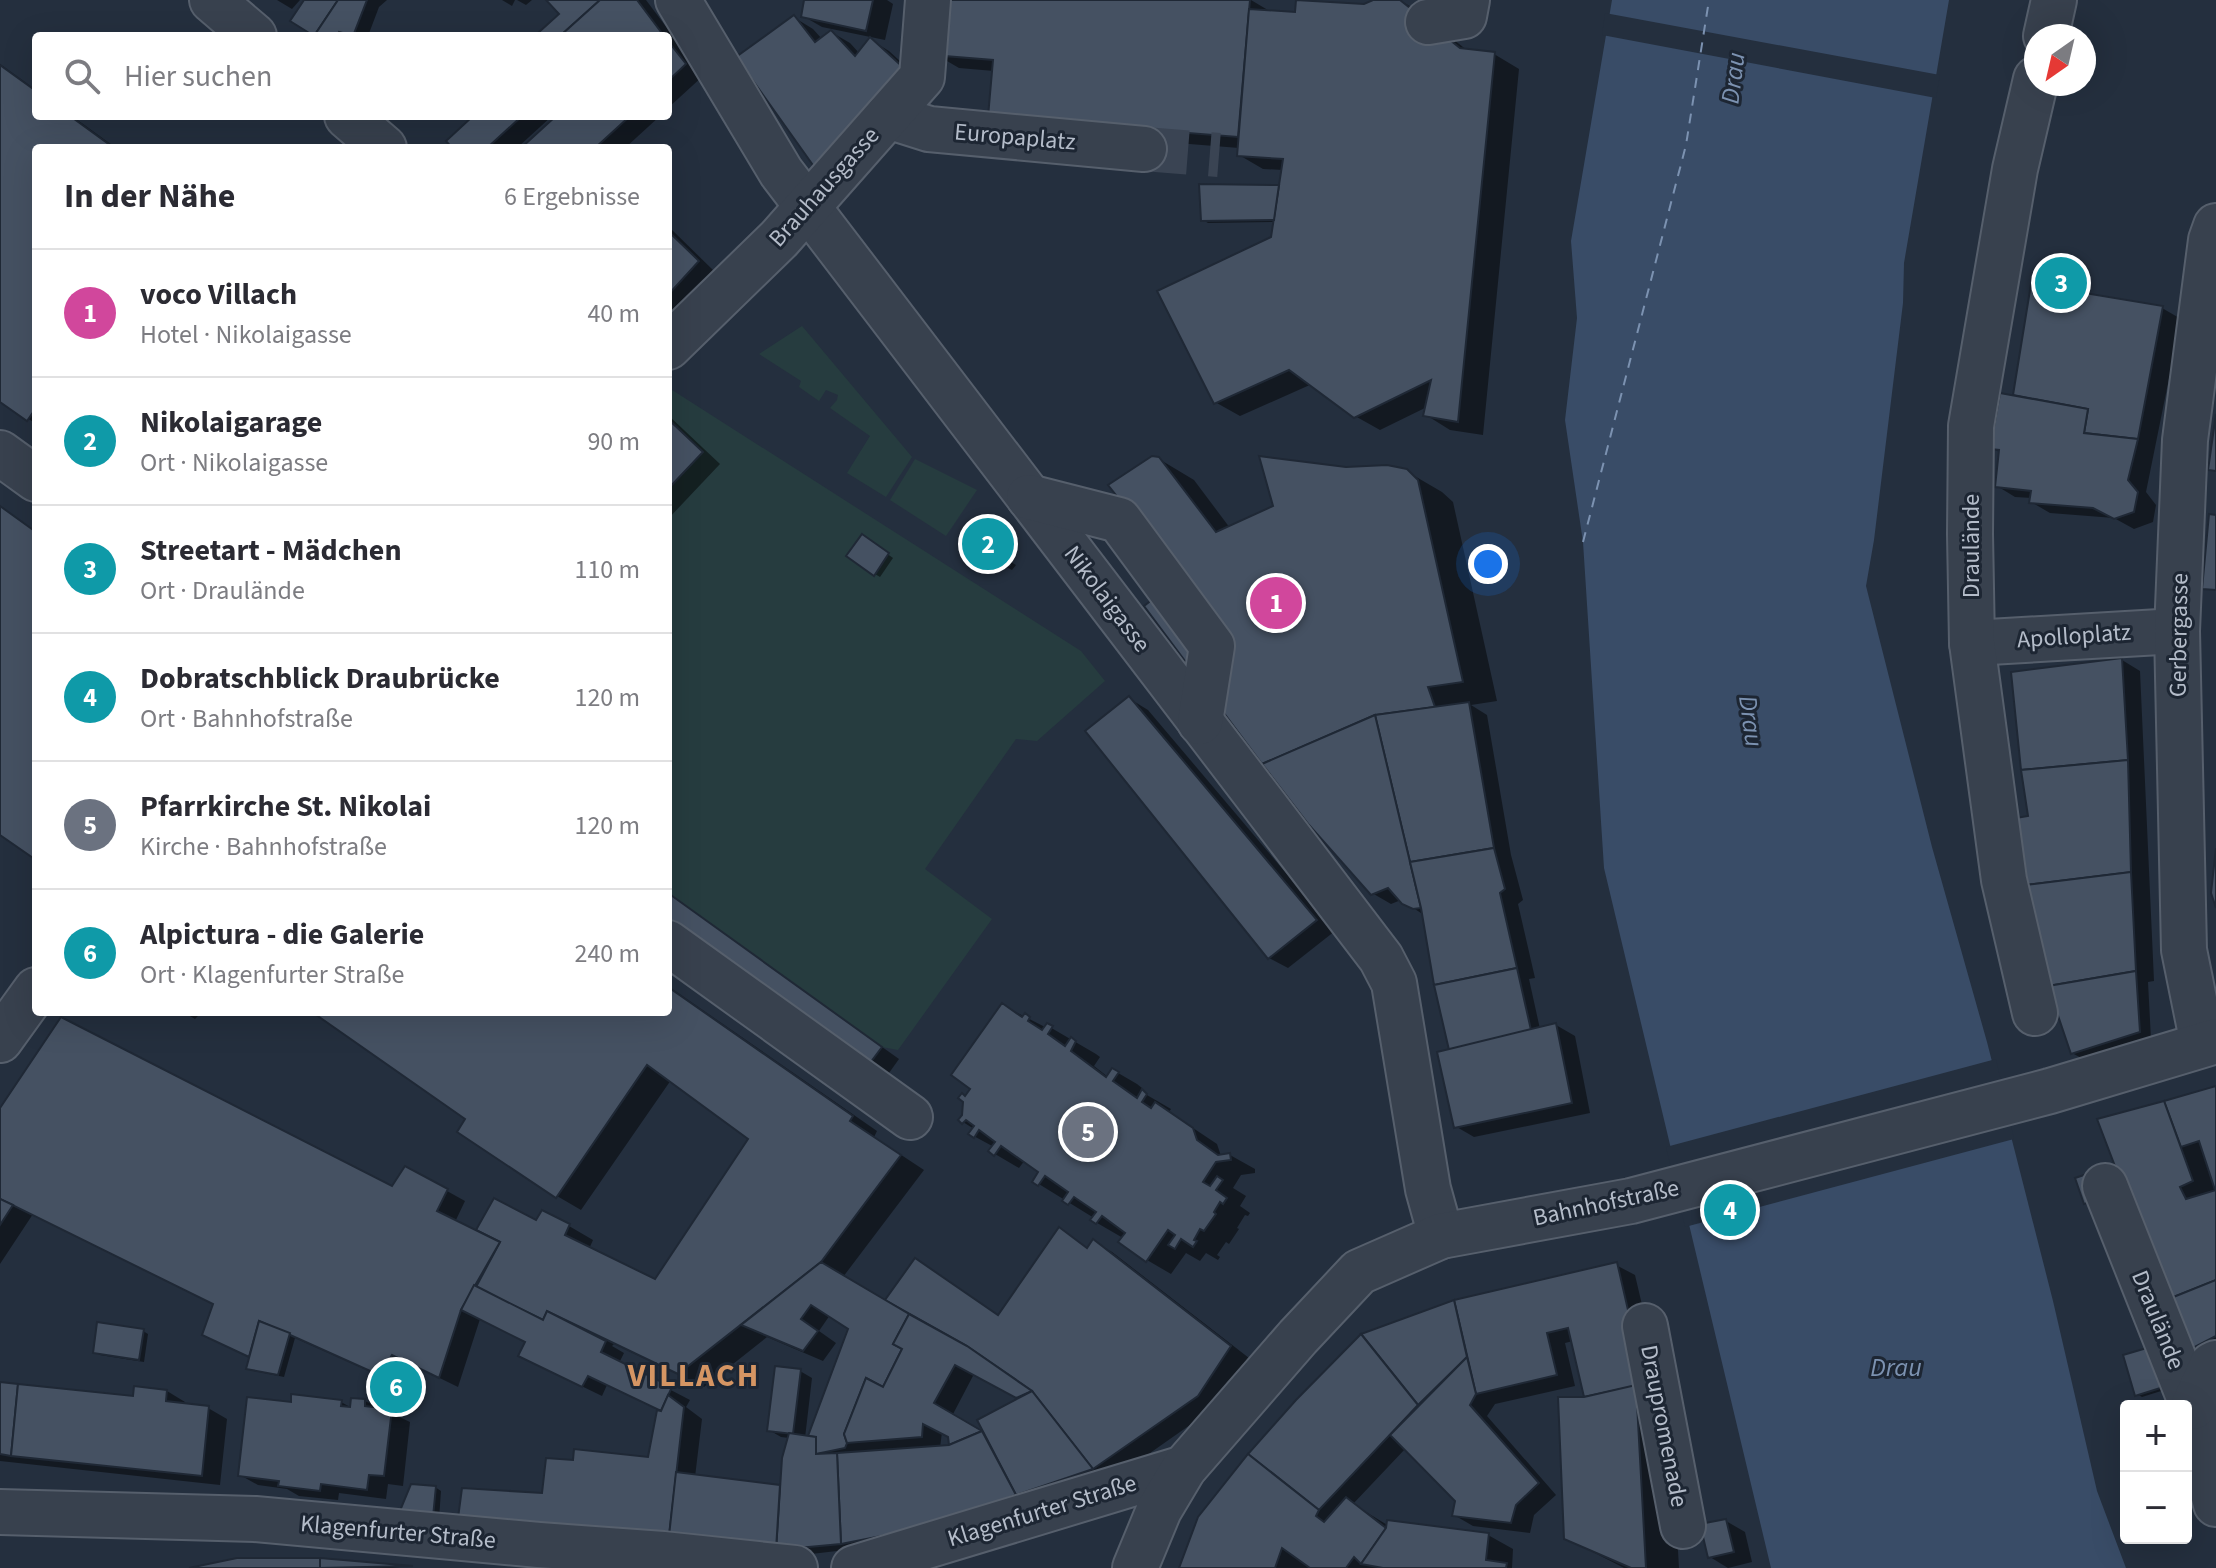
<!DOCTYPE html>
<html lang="de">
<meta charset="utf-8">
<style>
:root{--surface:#fff;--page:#f7f7f7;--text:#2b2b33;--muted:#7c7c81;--line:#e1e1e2;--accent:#56698c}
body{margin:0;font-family:"Source Sans 3",sans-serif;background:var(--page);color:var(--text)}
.controls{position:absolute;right:24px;bottom:24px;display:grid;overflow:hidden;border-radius:8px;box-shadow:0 8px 32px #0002}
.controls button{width:72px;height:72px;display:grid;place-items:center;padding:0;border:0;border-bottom:2px solid var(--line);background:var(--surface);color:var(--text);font:40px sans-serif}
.compass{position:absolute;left:2024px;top:24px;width:72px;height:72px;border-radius:50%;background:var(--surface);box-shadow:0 8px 32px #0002;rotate:214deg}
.you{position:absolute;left:1488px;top:564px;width:28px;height:28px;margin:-20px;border:6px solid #fff;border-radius:50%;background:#1a73e8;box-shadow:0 0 0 12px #1a73e833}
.badge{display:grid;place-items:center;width:52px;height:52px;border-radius:50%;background:var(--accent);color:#fff;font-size:26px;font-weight:700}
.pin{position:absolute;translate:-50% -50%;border:4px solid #fff;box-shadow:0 2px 8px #0006}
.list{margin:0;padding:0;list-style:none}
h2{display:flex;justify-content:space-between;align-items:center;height:104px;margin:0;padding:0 32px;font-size:34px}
h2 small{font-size:26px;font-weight:400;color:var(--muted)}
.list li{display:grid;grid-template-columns:52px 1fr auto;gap:24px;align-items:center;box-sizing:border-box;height:128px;padding:0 32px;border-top:2px solid var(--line)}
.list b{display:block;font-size:30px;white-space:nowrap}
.list p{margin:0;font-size:26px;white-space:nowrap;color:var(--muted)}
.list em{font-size:26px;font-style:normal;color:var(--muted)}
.icon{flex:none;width:44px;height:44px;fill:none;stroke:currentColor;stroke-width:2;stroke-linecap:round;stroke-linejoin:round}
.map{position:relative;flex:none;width:2216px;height:1568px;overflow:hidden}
.search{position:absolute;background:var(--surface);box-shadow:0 8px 32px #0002;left:32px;top:32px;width:640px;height:88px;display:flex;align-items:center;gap:20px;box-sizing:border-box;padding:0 28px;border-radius:8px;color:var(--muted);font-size:30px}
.panel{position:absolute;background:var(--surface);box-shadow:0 8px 32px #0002;left:32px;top:144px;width:640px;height:872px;border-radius:8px}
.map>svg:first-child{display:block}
.green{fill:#263c3f}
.water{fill:#394c67}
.pier{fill:#242f3e}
.shadow{fill:#0007;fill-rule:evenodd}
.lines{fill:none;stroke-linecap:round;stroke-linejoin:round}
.ferry{stroke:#7c92b1;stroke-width:2;stroke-dasharray:10 8;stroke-linecap:butt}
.building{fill:#455162;stroke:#1f2835;stroke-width:2}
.minor-tunnel{stroke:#3a4453;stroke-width:44;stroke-dasharray:44 22;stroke-linecap:butt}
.minor-casing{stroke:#565f6c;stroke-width:48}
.minor{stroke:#38414e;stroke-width:44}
.labels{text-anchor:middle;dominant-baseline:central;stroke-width:6;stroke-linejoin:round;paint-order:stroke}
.street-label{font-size:24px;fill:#b4bcc9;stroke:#1d2633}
.water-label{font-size:26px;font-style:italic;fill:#7c92b1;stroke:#1d2633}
.district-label{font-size:32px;font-weight:bold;letter-spacing:2px;fill:#d59563;stroke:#1d2633}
</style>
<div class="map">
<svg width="2216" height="1568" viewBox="0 0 2216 1568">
<rect width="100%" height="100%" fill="#242f3e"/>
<g class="green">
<path d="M802 326 912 457 886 497 847 473 870 436 830 408 837 400 838 395 826 390 819 401 799 387 801 381 759 354Z"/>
<path d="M669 388 1081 651 1105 681 1037 741 1016 739 925 869 992 919 898 1050 882 1047 668 893V489L703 452 668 419Z"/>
<path d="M915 459 977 490 946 536 890 500Z"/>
</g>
<path class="water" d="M1612 0H1949L1904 263 1903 303 1874 540 1866 586 1932 847 1987 1042 2053 1301 2097 1491 2126 1568H1771L1604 868 1583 542 1565 420 1577 318 1571 241Z"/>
<g class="pier">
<path d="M1605 13 1940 75 1936 98 1602 35Z"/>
<path d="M1996 1059 2014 1139 1685 1227 1666 1147Z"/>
</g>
<g class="shadow">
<path d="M277 0H300L292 9Z"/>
<path d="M306 0H387L379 7 368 36H316Z"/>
<path d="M502 0H515L512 6Z"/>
<path d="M517 0H532L526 5Z"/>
<path d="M549 0H646L703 76 668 108V36H543L562 14Z"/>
<path d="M806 0H887L893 4 885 40 822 27 803 16Z"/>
<path d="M940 0H1251L1273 13 1297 14 1298 0 1365 6 1378 0H1399L1415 9 1468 51 1494 54 1519 69 1483 435 1450 430 1426 415 1427 407 1380 430 1355 416 1312 384 1240 416 1215 402 1273 238 1275 222 1208 223 1203 220 1280 189 1283 170 1263 169 1239 155V148L1015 130 994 71 959 68 935 54Z"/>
<path d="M795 18 813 29 822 39 831 32 850 43 860 54 871 40 889 51 923 82 834 177Z"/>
<path d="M0 64 36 90V116H72L116 148H36V424L0 399Z"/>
<path d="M476 116H552L517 148H454Z"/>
<path d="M559 116H660L625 148H524Z"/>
<path d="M668 226 716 273 668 325Z"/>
<path d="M2032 286 2162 308 2181 319 2146 492 2156 505 2153 522 2134 529 2114 518 2050 513 2031 502 2032 498 2015 497 1997 486 2001 453 1992 448 2015 397Z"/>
<path d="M668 415 720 464 668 519Z"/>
<path d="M1159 459 1194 480 1230 528 1346 469 1406 471 1442 492 1453 502 1497 701 1471 705 1487 715 1511 855 1523 900 1518 904 1535 978 1529 979 1540 1029 1556 1025 1575 1036 1590 1113 1474 1137 1455 1126 1451 1050 1424 915 1401 900 1391 904 1372 893 1184 578Z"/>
<path d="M992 524 998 527 1015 550 1004 558 1016 565 1012 570 999 563 992 568 987 565Z"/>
<path d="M868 540 893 558 880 577 875 574Z"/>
<path d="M2122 660 2140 671 2154 981 2148 982 2151 1039 2085 1060 2072 1053Z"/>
<path d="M1130 699 1148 710 1335 931 1288 968 1269 958Z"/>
<path d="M668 895 899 1059 884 1080Z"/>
<path d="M668 986 877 1131 874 1137 924 1170 843 1277 886 1302 999 1316 1060 1230 1089 1249 1094 1242 1112 1252 1249 1358 1217 1406 1113 1479 854 1549 794 1556 544 1495 574 1462 649 1460 659 1410 607 1385 602 1396 540 1366 527 1342 480 1319 458 1387 411 1364 398 1384 295 1338 284 1377 254 1371 249 1368 251 1358 223 1345 215 1304 33 1214 0 1264V1112L392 1188 447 1191 465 1201 455 1222 491 1240 492 1237 536 1223 569 1226 593 1240 589 1249 655 1281 751 1139 671 1080 581 1210 557 1196 468 1118 315 1012H668ZM830 1315 851 1328 818 1440 805 1438 812 1378 800 1371 769 1430 781 1437 789 1438 782 1489 695 1477 702 1419 686 1407 690 1400 619 1363 624 1353 612 1346 614 1344 704 1387 767 1337 823 1361 836 1343 819 1331ZM974 1374 1021 1399 988 1436 952 1416ZM942 1432 950 1437 951 1447 940 1448Z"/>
<path d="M1002 1005 1045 1027 1048 1026 1096 1054 1100 1057 1094 1066 1108 1077 1113 1070 1137 1084 1142 1088 1140 1091 1171 1109 1169 1112 1217 1144 1221 1156 1230 1155 1255 1169V1173L1241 1175 1233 1188 1246 1196 1240 1206 1250 1213 1248 1216 1245 1215 1237 1228 1239 1229 1229 1244 1226 1242 1217 1255 1220 1257 1218 1260 1206 1253 1200 1261 1186 1253 1171 1274 1147 1260 1123 1238 1092 1220 1094 1218 1034 1181 1041 1171 1025 1160 1019 1168 995 1154 994 1147 970 1134 974 1129 963 1122 966 1098 973 1089Z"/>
<path d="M183 1012H202L195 1019Z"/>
<path d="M2216 1088V1349L2200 1356 2188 1349 2100 1121Z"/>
<path d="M1616 1265 1635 1275 1663 1394 1670 1407 1679 1568H1624L1566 1538 1586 1399 1573 1341 1565 1343 1575 1386 1495 1404 1487 1416 1556 1495 1534 1515 1530 1533 1473 1526 1454 1515 1457 1500 1406 1448 1353 1504 1389 1526 1488 1535 1513 1549 1512 1568H1183L1363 1336 1455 1302Z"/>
<path d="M143 1331 148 1334 144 1362 100 1355 95 1352Z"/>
<path d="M2156 1347 2174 1387 2142 1397 2137 1394Z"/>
<path d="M0 1385 134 1398 167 1391 185 1402V1405L208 1408 227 1419 220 1485 0 1461Z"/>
<path d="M365 1401 410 1422 403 1486 388 1484 386 1499 339 1493 338 1500 299 1496 287 1489 258 1485 240 1475 293 1404 341 1402 352 1408Z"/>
<path d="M435 1487 441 1491 439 1519 406 1515Z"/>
<path d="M1726 1521 1745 1532 1752 1562 1728 1568 1710 1557Z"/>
<path d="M320 1560 400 1568H199Z"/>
</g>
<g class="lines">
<path class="ferry" d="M1583 542 1686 145 1709 0"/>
</g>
<g class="building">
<path d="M304 0H338L314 36 290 21Z"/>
<path d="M338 0H367L353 36 339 32 337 36H314Z"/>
<path d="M546 0H600L560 36H540L538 33 559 14Z"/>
<path d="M600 0H637L664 36H560Z"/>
<path d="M804 0H873L866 31 801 17Z"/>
<path d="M938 0H1250L1238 137 988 117 993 60 932 55Z"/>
<path d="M1296 0 1364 4 1373 0H1400L1460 48 1495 52 1458 422 1423 416 1431 380 1354 418 1289 370 1214 404 1157 291 1271 237 1283 159 1237 156 1249 9 1295 12Z"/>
<path d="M794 15 815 42 831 30 855 56 870 37 906 70 815 168 736 57Z"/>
<path d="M668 41 686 64 668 81Z"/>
<path d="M0 65 36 91V116H70L114 148H36V408L27 421 0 402Z"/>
<path d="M473 116H522L487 148H452L446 141Z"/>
<path d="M556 116H630L595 148H521Z"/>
<path d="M1199 184 1279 185 1274 220 1201 221Z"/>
<path d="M668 231 699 261 668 295Z"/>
<path d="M2031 284 2163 306 2138 439 2084 433 2088 409 2013 395Z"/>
<path d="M2000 393 2088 409 2084 433 2138 439 2128 480 2138 492 2134 512 2114 519 2093 508 2029 503 2031 491 1995 487 1999 450 1990 449Z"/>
<path d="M2216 414V471L2208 470Z"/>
<path d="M668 419 703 452 668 489Z"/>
<path d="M1152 456 1159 457 1216 532 1273 506 1259 456 1346 467 1387 465 1407 469 1418 480 1463 682 1428 687 1435 707 1375 715 1262 764 1144 606 1181 577 1108 485Z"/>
<path d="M0 506 36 532V860L0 835Z"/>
<path d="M2209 514 2216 515V590L2202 589Z"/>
<path d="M992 522 1011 547 1001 554 1011 560 1010 565 1005 568 997 564V557L986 567 965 541Z"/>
<path d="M862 534 889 553 874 576 846 556Z"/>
<path d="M2122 658 2128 760 2021 770 2011 672Z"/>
<path d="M1129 696 1317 920 1268 959 1085 731Z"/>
<path d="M1469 702 1494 848 1410 862 1375 715Z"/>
<path d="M1375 715 1410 862 1421 908 1413 909 1402 904 1388 888 1371 895 1309 825 1262 764Z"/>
<path d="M2128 760 2131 872 2025 885 2016 818 2028 816 2021 770Z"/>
<path d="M1494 848 1505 889 1500 893 1517 968 1434 985 1421 908 1410 862Z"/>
<path d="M2216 848V908L2211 893Z"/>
<path d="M2131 872 2136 971 2048 986 2025 885Z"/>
<path d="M668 893 882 1047 864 1071 668 930Z"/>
<path d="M1517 968 1531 1030 1449 1050 1434 985Z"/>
<path d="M2136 971 2140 1032 2071 1054 2048 986Z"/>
<path d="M668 987 853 1116 850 1121 901 1155 821 1262 678 1374 547 1311 543 1320 476 1287 500 1242 476 1230 494 1198 536 1220 542 1210 570 1224 565 1235 655 1279 748 1139 647 1065 556 1198 457 1132 465 1119 312 1012H668Z"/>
<path d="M1002 1003 1022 1017 1025 1013 1030 1017 1028 1021 1042 1030 1047 1023 1053 1026 1048 1034 1065 1046 1071 1037 1076 1041 1071 1051 1106 1077 1112 1068 1119 1072 1113 1081 1137 1098 1142 1089 1147 1094 1142 1102 1151 1108 1155 1102 1193 1128 1197 1140 1218 1155 1230 1153 1231 1160 1216 1162 1203 1182 1210 1186 1217 1176 1223 1180 1216 1190 1227 1198 1223 1204 1220 1202 1214 1212 1216 1214 1204 1231 1200 1229 1194 1240 1197 1241 1193 1247 1181 1239 1175 1249 1168 1245 1175 1235 1168 1230 1146 1262 1118 1242 1125 1233 1102 1216 1096 1224 1090 1220 1096 1212 1074 1197 1068 1205 1062 1201 1068 1192 1045 1176 1038 1186 1032 1182 1038 1172 1001 1146 994 1156 988 1151 995 1142 979 1130 974 1138 968 1134 974 1126 966 1120 962 1124 958 1120 962 1115 963 1102 958 1098 962 1093 965 1096 970 1089 951 1075Z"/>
<path d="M61 1017 392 1186 405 1166 448 1189 437 1211 500 1242 461 1310 439 1378 392 1355 379 1375 259 1321 249 1357 202 1335 213 1304 0 1199V1108Z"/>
<path d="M1556 1023 1572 1103 1454 1128 1437 1052Z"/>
<path d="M2216 1086V1190H2215L2199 1141 2181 1147 2164 1101Z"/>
<path d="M2164 1101 2193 1181 2180 1187 2186 1199 2216 1190V1280L2166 1300 2097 1119Z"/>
<path d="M2090 1173 2100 1199 2084 1204 2075 1178Z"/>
<path d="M0 1199 13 1205 0 1225Z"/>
<path d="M1059 1227 1087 1248 1093 1239 1231 1346 1198 1396 1093 1469 1032 1391 967 1346 885 1300 915 1258 998 1315Z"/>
<path d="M821 1262 909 1314 893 1344 902 1349 883 1387 866 1378 844 1434 847 1443 845 1448 816 1454V1437L808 1436 848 1329 811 1305 801 1319 818 1331 803 1351 741 1325Z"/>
<path d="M1617 1262 1645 1384 1584 1397 1568 1328 1547 1333 1557 1375 1476 1394 1454 1300Z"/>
<path d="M2216 1280V1336L2187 1351 2166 1300Z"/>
<path d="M474 1285 543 1320 547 1311 606 1341 601 1352 672 1387 661 1411 588 1376 582 1387 518 1356 525 1342 461 1310Z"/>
<path d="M1454 1300 1467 1357 1418 1405 1361 1334Z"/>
<path d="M909 1314 967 1346 1032 1391 1016 1398 955 1365 934 1403 982 1431 949 1445 948 1437 923 1424 922 1437 847 1443 844 1434 866 1378 883 1387 902 1349 893 1344Z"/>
<path d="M259 1321 290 1333 278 1375 246 1369Z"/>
<path d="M97 1322 144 1329 139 1360 93 1353Z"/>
<path d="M1361 1334 1418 1405 1319 1510 1248 1454 1296 1400Z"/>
<path d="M2157 1345 2170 1385 2135 1396 2123 1355Z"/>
<path d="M1467 1357 1476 1394 1470 1405 1539 1483 1516 1505 1511 1523 1452 1516 1455 1501 1390 1435Z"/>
<path d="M775 1366 801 1369 793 1434 767 1431Z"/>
<path d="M0 1382 18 1384 11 1456 0 1454Z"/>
<path d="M18 1384 133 1396 134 1386 167 1390 166 1401 209 1406 202 1476 11 1456Z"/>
<path d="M1636 1385 1646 1568H1631L1564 1539 1558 1397H1584Z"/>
<path d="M1032 1391 1093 1469 1016 1495 977 1420Z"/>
<path d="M291 1394 342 1400 341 1406 350 1407 351 1398 365 1399V1406L392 1409 384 1476 369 1475 367 1490 321 1484 320 1491 278 1486 279 1481 238 1476 247 1397 291 1402Z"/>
<path d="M668 1395 684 1407 668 1545 458 1518 462 1488 542 1493 546 1458 573 1460 574 1449 648 1457 657 1410 661 1411Z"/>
<path d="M982 1431 1016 1495 927 1527 841 1544 837 1453 949 1445Z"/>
<path d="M789 1433 816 1437V1454L837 1453 841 1544 776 1550 782 1458Z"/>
<path d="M1248 1454 1319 1510 1316 1516 1324 1522 1346 1497 1386 1528 1361 1564 1354 1557 1346 1568H1310L1282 1548 1275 1568H1179L1198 1517Z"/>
<path d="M676 1472 780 1485 776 1550 668 1545Z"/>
<path d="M411 1484 436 1486 433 1517 399 1513Z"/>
<path d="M1726 1519 1734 1552 1708 1558 1700 1524Z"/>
<path d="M1387 1520 1489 1533 1486 1560 1507 1563 1506 1568H1383L1361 1564 1386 1528Z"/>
<path d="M237 1558H320V1568H189Z"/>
<path d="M320 1558 413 1566 320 1568Z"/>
</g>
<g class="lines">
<path class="minor-tunnel" d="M1144 149 1219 155"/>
<defs>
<g id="minor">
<path d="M212 0 254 36"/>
<path d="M678 0 781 172 1381 958 1394 983 1428 1189 1441 1236"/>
<path d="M1428 22 1464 16 1467 0"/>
<path d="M2046 36 2054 0"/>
<path d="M347 116 384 148"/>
<path d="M888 116 929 129 1144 149"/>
<path d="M668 347 779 239 922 77 928 0"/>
<path d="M0 453 36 479"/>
<path d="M1029 497 1119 520 1212 646 1200 722"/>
<path d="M1972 643 2177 631"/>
<path d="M668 943 910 1117"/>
<path d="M2035 1013 2004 880 1972 643 1970 534 1971 426 2015 169 2036 79"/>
<path d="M0 1040 36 990"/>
<path d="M2203 1044 2184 950 2177 631 2185 440 2211 240 2216 226"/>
<path d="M2105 1186 2193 1407 2202 1454 2216 1504"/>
<path d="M1645 1326 1683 1526"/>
<path d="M2193 1407 2212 1365 2216 1363"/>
<path d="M0 1512 255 1519 539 1545 663 1554 795 1568"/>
<path d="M854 1568 1184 1468"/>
<path d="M1135 1568 1159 1510 1184 1468 1298 1337 1359 1272 1441 1236 1631 1201 2050 1091 2216 1041"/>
</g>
</defs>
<use href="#minor" class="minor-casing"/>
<use href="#minor" class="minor"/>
</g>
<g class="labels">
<g class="street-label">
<text transform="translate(1015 137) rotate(5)">Europaplatz</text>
<text transform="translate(824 187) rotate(-48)">Brauhausgasse</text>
<text transform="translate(1971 546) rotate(-90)">Draulände</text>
<text transform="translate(1107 599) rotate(53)">Nikolaigasse</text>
<text transform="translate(2179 635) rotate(-89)">Gerbergasse</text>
<text transform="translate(2074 636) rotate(-4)">Apolloplatz</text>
<text transform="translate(1606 1203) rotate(-12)">Bahnhofstraße</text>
<text transform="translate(2158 1320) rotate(68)">Draulände</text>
<text transform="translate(1664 1426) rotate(79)">Draupromenade</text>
<text transform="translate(1042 1511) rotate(-17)">Klagenfurter Straße</text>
<text transform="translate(398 1532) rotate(5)">Klagenfurter Straße</text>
</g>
<g class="water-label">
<text transform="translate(1733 78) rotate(-83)">Drau</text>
<text transform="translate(1751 721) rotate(82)">Drau</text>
<text x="1896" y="1367">Drau</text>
</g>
<g class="district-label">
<text x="694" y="1376">VILLACH</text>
</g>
</g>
</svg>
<div class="controls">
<button>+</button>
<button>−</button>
</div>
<svg class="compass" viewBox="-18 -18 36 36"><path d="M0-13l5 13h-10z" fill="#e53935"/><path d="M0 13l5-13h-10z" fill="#7c7c81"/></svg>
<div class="you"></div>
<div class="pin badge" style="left:1276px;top:603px;background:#d1479c">1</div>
<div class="pin badge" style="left:988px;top:544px;background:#0f9aa8">2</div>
<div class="pin badge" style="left:2061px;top:283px;background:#0f9aa8">3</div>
<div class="pin badge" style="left:1730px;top:1210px;background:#0f9aa8">4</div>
<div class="pin badge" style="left:1088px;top:1132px;background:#6b7280">5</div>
<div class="pin badge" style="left:396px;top:1387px;background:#0f9aa8">6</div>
<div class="search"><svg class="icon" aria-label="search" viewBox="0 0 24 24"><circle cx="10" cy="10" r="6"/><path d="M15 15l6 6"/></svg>Hier suchen</div>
<section class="panel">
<h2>In der Nähe<small>6 Ergebnisse</small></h2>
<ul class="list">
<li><span class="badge" style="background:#d1479c">1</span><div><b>voco Villach</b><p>Hotel · Nikolaigasse</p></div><em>40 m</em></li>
<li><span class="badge" style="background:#0f9aa8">2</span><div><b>Nikolaigarage</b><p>Ort · Nikolaigasse</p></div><em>90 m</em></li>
<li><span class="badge" style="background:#0f9aa8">3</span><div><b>Streetart - Mädchen</b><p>Ort · Draulände</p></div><em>110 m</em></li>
<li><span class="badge" style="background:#0f9aa8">4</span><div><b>Dobratschblick Draubrücke</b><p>Ort · Bahnhofstraße</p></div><em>120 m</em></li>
<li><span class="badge" style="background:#6b7280">5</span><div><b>Pfarrkirche St. Nikolai</b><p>Kirche · Bahnhofstraße</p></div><em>120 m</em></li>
<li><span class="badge" style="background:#0f9aa8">6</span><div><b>Alpictura - die Galerie</b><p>Ort · Klagenfurter Straße</p></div><em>240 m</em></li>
</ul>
</section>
</div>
